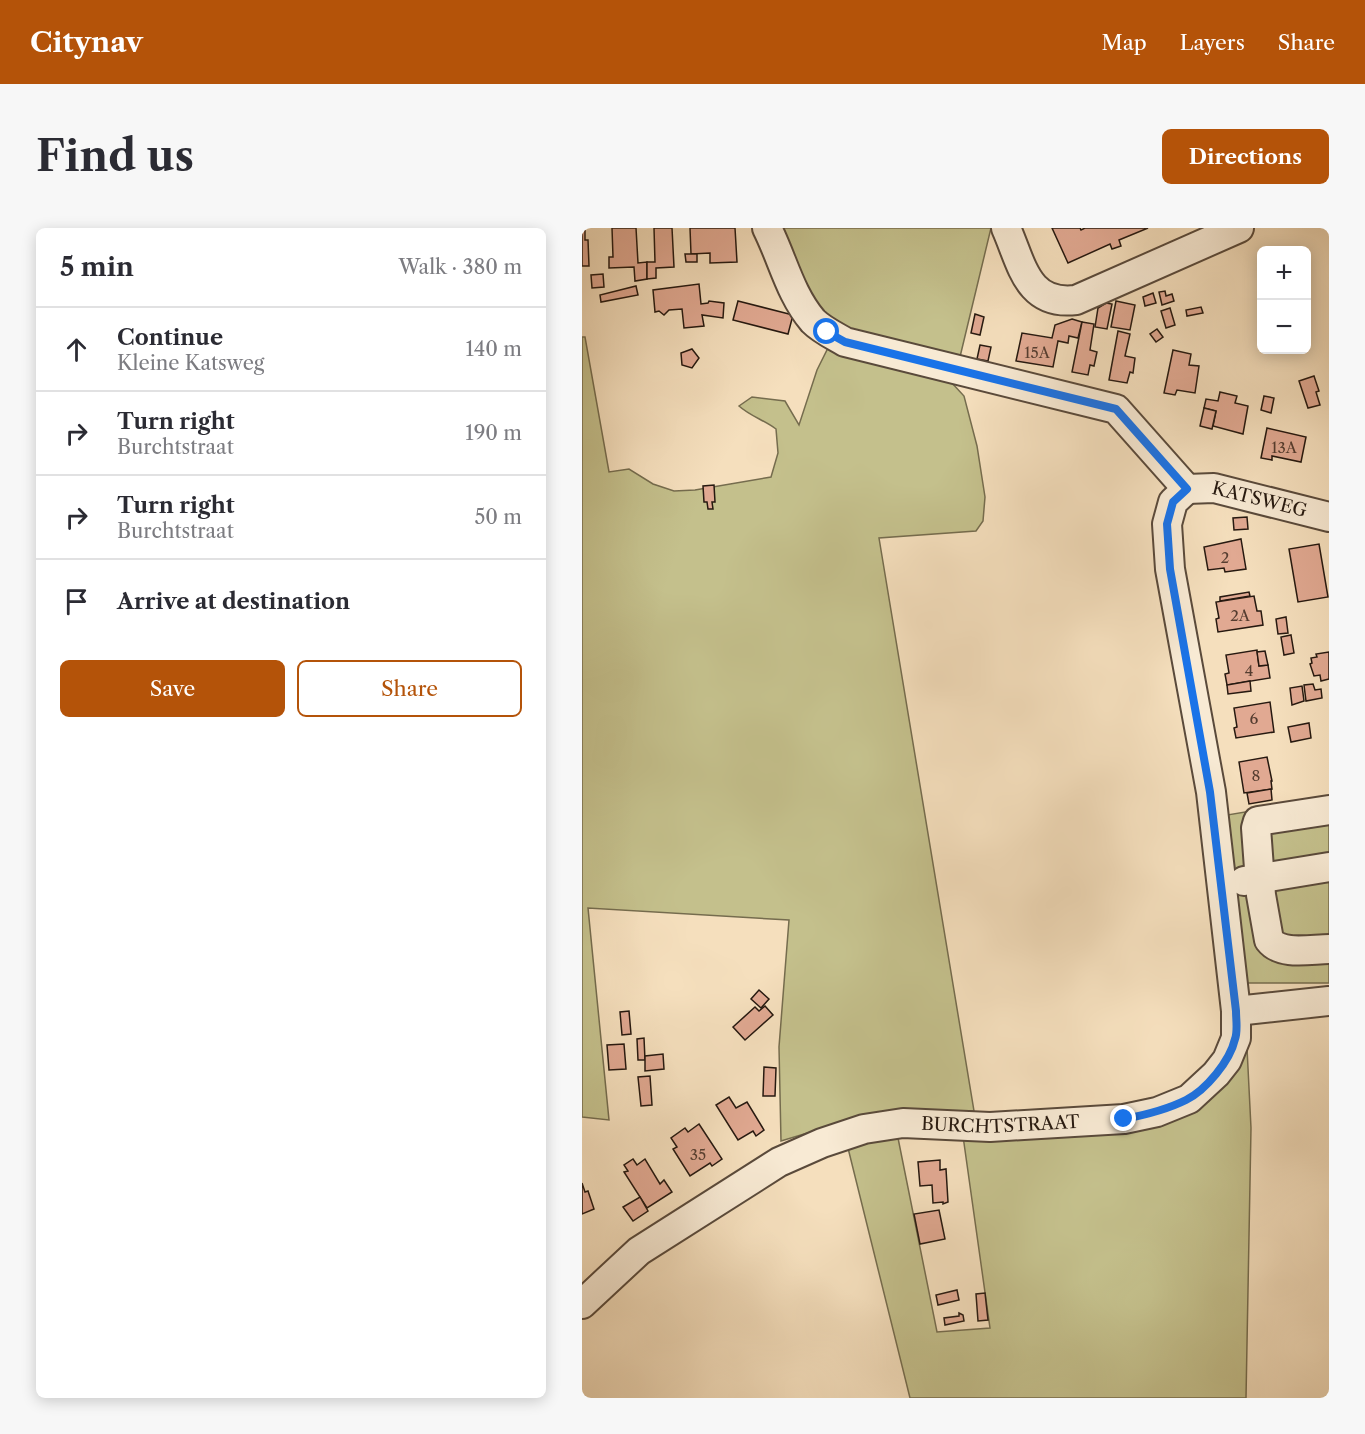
<!DOCTYPE html>
<meta charset="utf-8">
<style>
:root{--surface:#fff;--page:#f7f7f7;--text:#2b2b33;--muted:#7c7c81;--line:#e1e1e2;--accent:#b45309}
body{margin:0;font-family:"Libre Caslon Text",serif;background:var(--page);color:var(--text)}
.controls{position:absolute;right:18px;top:18px;display:grid;overflow:hidden;border-radius:9px;box-shadow:0 3px 15px #0003}
.controls button{width:54px;height:54px;display:grid;place-items:center;padding:0;border:0;border-bottom:2px solid var(--line);background:var(--surface);color:var(--text);font:30px sans-serif}
.stop{position:absolute;width:18px;height:18px;margin:-14px;border:4px solid #1a73e8;border-radius:50%;background:#fff}
.stop.end{background:#1a73e8;border-color:#fff;box-shadow:0 2px 6px #0008}
.list{margin:0;padding:0;list-style:none}
h2{display:flex;justify-content:space-between;align-items:center;height:78px;margin:0;padding:0 24px;font-size:26px}
h2 small{font-size:20px;font-weight:400;color:var(--muted)}
.list li{display:grid;grid-template-columns:39px 1fr auto;gap:18px;align-items:center;box-sizing:border-box;height:84px;padding:0 24px;border-top:2px solid var(--line)}
.list b{display:block;font-size:22px;white-space:nowrap}
.list p{margin:0;font-size:20px;white-space:nowrap;color:var(--muted)}
.list em{font-size:20px;font-style:normal;color:var(--muted)}
.actions{display:flex;gap:12px;padding:18px 24px}
.actions a{flex:1;padding:14px 0;border:2px solid var(--accent);border-radius:9px;text-align:center;font-size:21px;color:var(--accent)}
.actions .main{background:var(--accent);color:#fff}
.icon{flex:none;width:33px;height:33px;fill:none;stroke:currentColor;stroke-width:2;stroke-linecap:round;stroke-linejoin:round}
.map{position:relative;flex:none;width:747px;height:1170px;overflow:hidden;border-radius:9px}
header{display:flex;align-items:center;gap:36px;box-sizing:border-box;height:84px;padding:0 30px;background:var(--accent);color:#fff}
header strong{font-size:28px}
nav{display:flex;gap:33px;margin-inline-start:auto;font-size:21px}
.intro{display:flex;align-items:center;justify-content:space-between;box-sizing:border-box;height:144px;padding:0 36px}
h1{margin:0;font-size:42px}
.button{padding:15px 27px;border-radius:9px;background:var(--accent);color:#fff;font-size:21px;font-weight:700}
main{display:flex;gap:36px;padding:0 36px}
aside{flex:1;background:var(--surface);border-radius:9px;box-shadow:0 3px 15px #0003}
.map>svg:first-child{display:block}
.green{fill:#c4c08c;stroke:#756c4e;stroke-width:1.5}
.building{fill:#e1a992;stroke:#261910;stroke-width:1.5}
.lines{fill:none;stroke-linecap:round;stroke-linejoin:round}
.minor-casing{stroke:#5a4a3b;stroke-width:32}
.minor{stroke:#f8ead4;stroke-width:28}
.route{stroke:#1a73e8;stroke-width:8}
.labels{text-anchor:middle;dominant-baseline:central;stroke-width:4.5;stroke-linejoin:round;paint-order:stroke}
.number-label{font-size:15px;fill:#553d30}
.street-label{font-size:18px;fill:#261910;stroke:#f8ead4}
</style>
<header>
<strong>Citynav</strong>
<nav><a>Map</a><a>Layers</a><a>Share</a></nav>
</header>
<div class="intro"><h1>Find us</h1><a class="button">Directions</a></div>
<main>
<aside>
<h2>5 min<small>Walk · 380 m</small></h2>
<ul class="list">
<li><svg class="icon" aria-label="ahead" viewBox="0 0 24 24"><path d="M12 20V5M6 11l6-6 6 6"/></svg><div><b>Continue</b><p>Kleine Katsweg</p></div><em>140 m</em></li>
<li><svg class="icon" aria-label="right" viewBox="0 0 24 24"><path d="M7 20v-9h11M14 6l5 5-5 5"/></svg><div><b>Turn right</b><p>Burchtstraat</p></div><em>190 m</em></li>
<li><svg class="icon" aria-label="right" viewBox="0 0 24 24"><path d="M7 20v-9h11M14 6l5 5-5 5"/></svg><div><b>Turn right</b><p>Burchtstraat</p></div><em>50 m</em></li>
<li><svg class="icon" aria-label="arrive" viewBox="0 0 24 24"><path d="M6 21V4h12l-3 4 3 4H6"/></svg><div><b>Arrive at destination</b></div></li>
</ul>
<div class="actions"><a class="main">Save</a><a>Share</a></div>
</aside>
<div class="map">
<svg width="747" height="1170" viewBox="0 0 747 1170">
<rect width="100%" height="100%" fill="#f5dfbd"/>
<filter id="stains"><feTurbulence type="fractalNoise" baseFrequency=".00333" numOctaves="4"/><feColorMatrix values="0 0 0 0 .2 0 0 0 0 .09 0 0 0 0 .02 0 0 0 .5 -.17"/></filter>
<radialGradient id="worn" r=".72"><stop offset=".6" stop-color="#630" stop-opacity="0"/><stop offset="1" stop-color="#630" stop-opacity=".3"/></radialGradient>
<g class="green">
<path d="M201 0H409L377 133 270 106 234 79 199 2Z"/>
<path d="M0 109H3L27 244 47 241 71 256 92 263 113 262 189 249 196 225 194 201C182 192 168 188 157 178L170 169 203 173 217 197 235 142 246 120 369 154 382 168 395 218 403 269 401 293 394 303 297 310 392 883H316L272 891 199 913 197 819 207 692 6 680 27 892 0 889Z"/>
<path d="M747 570V755H664L639 588Z"/>
<path d="M665 820 669 900 664 1170H328L265 916 315 905 355 1104 408 1100 381 908 533 900Z"/>
</g>
<g class="building">
<path d="M30 0H54L56 35 65 34V51L53 53 52 39 27 40V29H31Z"/>
<path d="M72 0H90L92 39 74 40V50L65 51V34H73Z"/>
<path d="M108 0H153L155 34 128 35V25L109 26Z"/>
<path d="M470 0H498L499 2 503 0H566L537 12 539 18 530 21 528 16 486 35Z"/>
<path d="M0 2H3V12H6L7 38H0Z"/>
<path d="M103 26H115V34H104Z"/>
<path d="M21 46 22 59 10 60 9 47Z"/>
<path d="M117 56 119 76 126 75 127 73 142 75 141 90 120 87 122 98 102 100 100 81 87 82 82 87 77 83 73 84 71 62Z"/>
<path d="M54 58 56 67 19 74 18 67Z"/>
<path d="M583 63 584 68 590 66 592 73 580 77 577 64Z"/>
<path d="M571 65 574 75 563 78 561 69Z"/>
<path d="M156 73 211 87 206 106 151 92Z"/>
<path d="M534 73 553 77 548 102 529 99Z"/>
<path d="M524 75 530 76 525 101 513 99 516 80Z"/>
<path d="M619 79 621 85 605 88 604 82Z"/>
<path d="M588 80 593 97 584 100 579 83Z"/>
<path d="M393 86 402 89 398 107 389 105Z"/>
<path d="M490 91 500 94 496 110 487 108 486 115 476 113 471 139 434 133 440 105 470 110 473 97Z"/>
<path d="M500 94 512 96 508 122 515 124 512 138 508 137 506 147 490 144Z"/>
<path d="M575 101 581 109 574 114 568 106Z"/>
<path d="M536 103 548 106 543 128 553 130 551 145 548 144 545 155 527 152Z"/>
<path d="M398 117 409 119 406 133 395 131Z"/>
<path d="M110 121 117 130 110 140 100 137 99 125Z"/>
<path d="M591 122 609 126 607 137 617 138 613 165 595 162 593 167 582 165Z"/>
<path d="M732 148 737 163 734 164 738 177 726 180 717 153Z"/>
<path d="M638 164 655 168 653 175 666 178 661 206 631 198 634 183 622 180 624 171 636 173Z"/>
<path d="M682 168 692 170 689 185 679 182Z"/>
<path d="M622 180 634 183 630 201 618 198Z"/>
<path d="M685 200 724 209 719 234 690 228V232L679 230Z"/>
<path d="M132 257 133 274H130L131 281H126L125 274H122L121 258Z"/>
<path d="M665 289 666 301 652 302 651 290Z"/>
<path d="M659 311 664 341 643 344 642 340 626 342 622 319Z"/>
<path d="M737 316 746 369 716 374 707 321Z"/>
<path d="M667 364 668 368 638 373V369Z"/>
<path d="M672 368 675 383H679L681 397 636 404 634 391 637 390 634 374Z"/>
<path d="M704 389 706 405 696 406 694 391Z"/>
<path d="M709 407 712 425 702 427 699 409Z"/>
<path d="M675 422 677 438 686 437 688 450 645 457 643 446 647 445 644 427Z"/>
<path d="M683 423 686 437 677 438 675 424Z"/>
<path d="M747 424V451L739 453 738 447 732 448 728 436 730 435 729 430 735 429 734 426Z"/>
<path d="M668 453 669 463 646 466 645 457Z"/>
<path d="M731 456 733 462 739 461 740 470 724 473 722 457Z"/>
<path d="M720 458 722 473 710 477 708 460Z"/>
<path d="M688 474 692 504 654 510 652 500 655 499 652 480Z"/>
<path d="M727 495 729 510 709 514 706 499Z"/>
<path d="M685 529 690 553H689L690 561 662 565 657 534Z"/>
<path d="M689 561 690 572 667 576 665 565Z"/>
<path d="M177 762 187 771 179 780 169 771Z"/>
<path d="M183 778 191 787 163 812 151 799 173 779 177 783Z"/>
<path d="M47 783 49 806 40 807 38 784Z"/>
<path d="M62 810 63 832H56L55 811Z"/>
<path d="M42 816 44 841 27 842 25 817Z"/>
<path d="M81 826 82 841 63 843V828Z"/>
<path d="M182 839 194 840 193 868H181Z"/>
<path d="M68 848 70 877 59 878 56 849Z"/>
<path d="M147 869 154 880 165 874 182 902 174 908 171 903 156 912 134 877Z"/>
<path d="M117 896 140 931 130 938 128 935 108 948 91 921 95 919 89 910 103 900 106 904Z"/>
<path d="M51 931 55 937 63 931 78 956 82 952 90 964 65 980 42 944 46 943 42 937Z"/>
<path d="M358 932V942L364 941 366 974 361 976V974L351 975 350 957 338 958 336 934Z"/>
<path d="M0 955 3 964 6 963 12 981 0 986Z"/>
<path d="M58 969 66 983 51 993 41 979Z"/>
<path d="M357 982 363 1011 338 1016 332 986Z"/>
<path d="M375 1062 377 1072 356 1077 354 1067Z"/>
<path d="M403 1065 406 1092 396 1093 394 1066Z"/>
<path d="M377 1085 381 1087 382 1093 363 1097 362 1090 377 1088Z"/>
</g>
<g class="lines">
<defs>
<g id="minor">
<path d="M185 0C201 32 208 66 231 93 240 102 253 108 263 114L534 181 605 261"/>
<path d="M424 0C440 36 445 78 494 72L657 0"/>
<path id="s1" d="M605 261 632 260 747 289"/>
<path d="M747 582 676 593 674 600 679 667 687 712C699 728 729 721 747 721"/>
<path d="M662 653 747 639"/>
<path d="M654 783 747 773"/>
<path id="s2" d="M0 1076 57 1023 197 934 240 915 282 901 321 895 408 899 542 891 575 884 607 871 634 846 645 832 654 810V783L629 564 588 341 585 296 591 274 605 261"/>
</g>
</defs>
<use href="#minor" class="minor-casing"/>
<use href="#minor" class="minor"/>
</g>
<g class="lines">
<path class="route" d="M245 104 263 114 534 181 605 261 591 274 585 296 588 341 628 564 654 783C654 792 656 803 653 811 648 833 624 862 604 872 584 882 563 887 542 891"/>
</g>
<g class="labels">
<g class="number-label">
<text x="455" y="124">15A</text>
<text x="702" y="219">13A</text>
<text x="643" y="329">2</text>
<text x="658" y="387">2A</text>
<text x="667" y="442">4</text>
<text x="672" y="490">6</text>
<text x="674" y="547">8</text>
<text x="116" y="926">35</text>
</g>
<g class="street-label">
<text stroke="none"><textPath href="#s1" startOffset="74">KATSWEG</textPath></text>
<text stroke="none"><textPath href="#s2" startOffset="472">BURCHTSTRAAT</textPath></text>
</g>
</g>
<rect width="100%" height="100%" filter="url(#stains)"/>
<rect width="100%" height="100%" fill="url(#worn)"/>
</svg>
<div class="controls">
<button>+</button>
<button>−</button>
</div>
<div class="stop" style="left:245px;top:104px"></div>
<div class="stop end" style="left:542px;top:891px"></div>
</div>
</main>
